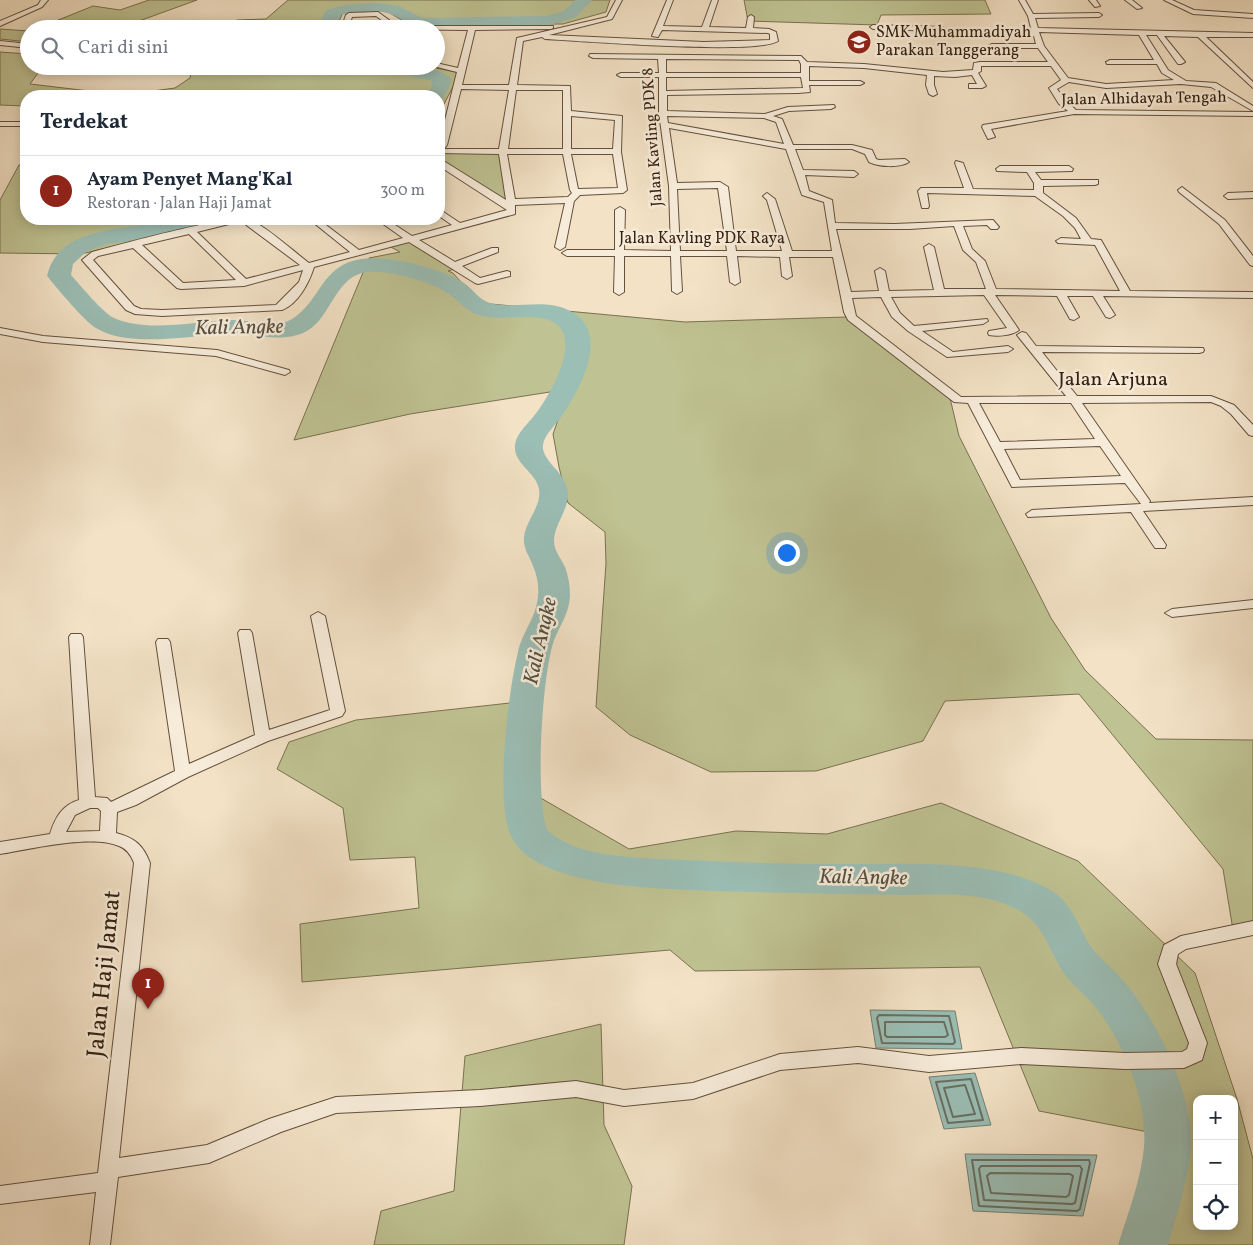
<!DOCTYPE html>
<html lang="id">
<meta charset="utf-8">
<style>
:root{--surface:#fff;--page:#f6f6f7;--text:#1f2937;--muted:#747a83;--line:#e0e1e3;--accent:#8f2418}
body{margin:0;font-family:Vollkorn,serif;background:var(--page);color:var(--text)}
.controls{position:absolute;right:15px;bottom:15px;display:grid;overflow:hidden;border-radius:10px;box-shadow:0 2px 12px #0003}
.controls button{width:45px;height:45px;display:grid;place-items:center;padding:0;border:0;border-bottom:1px solid var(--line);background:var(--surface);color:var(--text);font:25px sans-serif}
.you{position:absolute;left:786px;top:552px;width:18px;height:18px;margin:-12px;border:4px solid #fff;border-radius:50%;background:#1a73e8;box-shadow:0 0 0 8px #1a73e833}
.badge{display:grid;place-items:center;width:32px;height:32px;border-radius:50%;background:var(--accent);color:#fff;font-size:16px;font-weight:700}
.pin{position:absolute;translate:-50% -41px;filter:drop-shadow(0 1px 2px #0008)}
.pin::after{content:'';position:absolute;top:26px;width:18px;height:15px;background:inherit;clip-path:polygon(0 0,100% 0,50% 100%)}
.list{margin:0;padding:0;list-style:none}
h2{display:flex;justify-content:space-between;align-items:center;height:65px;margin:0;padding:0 20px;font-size:21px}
h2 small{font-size:16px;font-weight:400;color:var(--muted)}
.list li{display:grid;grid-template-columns:32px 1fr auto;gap:15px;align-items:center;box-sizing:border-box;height:70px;padding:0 20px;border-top:1px solid var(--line)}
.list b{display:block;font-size:19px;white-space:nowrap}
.list p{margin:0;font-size:16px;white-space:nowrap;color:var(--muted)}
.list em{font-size:16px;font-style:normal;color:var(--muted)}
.icon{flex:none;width:28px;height:28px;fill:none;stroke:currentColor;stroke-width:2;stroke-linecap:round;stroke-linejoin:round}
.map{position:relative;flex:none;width:1253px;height:1245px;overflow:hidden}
.search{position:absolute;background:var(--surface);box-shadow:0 2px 12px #0003;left:20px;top:20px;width:425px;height:55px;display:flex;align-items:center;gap:12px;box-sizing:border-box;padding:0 18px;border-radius:28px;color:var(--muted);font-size:19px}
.panel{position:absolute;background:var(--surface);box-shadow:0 2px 12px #0003;left:20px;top:90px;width:425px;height:135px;border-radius:20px}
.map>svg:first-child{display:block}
.green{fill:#bfc292;stroke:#7a7150;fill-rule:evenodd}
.water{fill:#9bbeb5;stroke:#727f73}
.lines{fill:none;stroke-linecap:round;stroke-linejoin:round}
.shore{stroke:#686f62;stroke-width:2}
.river{fill:#9bbeb5;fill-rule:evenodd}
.street-casing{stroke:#64503d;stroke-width:2}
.street{fill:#f7ecda;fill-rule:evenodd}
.labels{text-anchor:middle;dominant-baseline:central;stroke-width:5;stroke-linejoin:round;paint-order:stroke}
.far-poi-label{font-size:16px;fill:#35200f;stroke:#f7ecda;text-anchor:start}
.far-street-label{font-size:16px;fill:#35200f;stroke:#f7ecda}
.street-label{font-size:20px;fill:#35200f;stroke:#f7ecda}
.water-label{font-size:21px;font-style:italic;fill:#544f41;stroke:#f7ecda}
.near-street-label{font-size:24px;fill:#35200f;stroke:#f7ecda}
</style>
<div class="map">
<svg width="1253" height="1245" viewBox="0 0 1253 1245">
<rect width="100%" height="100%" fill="#f3e2c6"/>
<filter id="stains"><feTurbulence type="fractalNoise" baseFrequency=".004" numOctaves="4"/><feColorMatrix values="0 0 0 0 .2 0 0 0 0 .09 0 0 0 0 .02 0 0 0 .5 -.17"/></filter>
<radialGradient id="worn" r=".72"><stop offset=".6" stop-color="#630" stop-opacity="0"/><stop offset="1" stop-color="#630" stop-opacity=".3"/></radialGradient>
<g class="green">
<path d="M149 0H197L117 29H36L93 6 120 10Z"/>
<path d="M288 0H610L606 12 563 24 436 25 405 22 383 9 343 12 336 29H223L237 20 266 19Z"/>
<path d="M744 0H985L991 14 881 15 877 25 748 21Z"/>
<path d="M0 29 29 31V42L0 39Z"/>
<path d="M0 52 29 54V66H43L30 84 123 95 175 88 190 78 192 66H427L460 73 442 108V127L439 130V96H26V106L0 105Z"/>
<path d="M503 152 507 204 439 162V153Z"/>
<path d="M19 165H26V219H228L81 254 0 253V200Z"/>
<path d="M412 241 414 246 446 260 455 269 448 271 453 273 480 303 685 322 846 317 950 398 959 436 1051 618 1085 670 1156 739 1253 740V933L1234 936 1223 869 1079 694 945 701 923 741 816 771 711 772 630 735 596 707 606 563 605 532 568 503 559 467 553 434 569 389 410 414 294 440 369 258 400 252 389 246Z"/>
<path d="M519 702 520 786 629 849 736 831 827 834 941 803 1078 861 1195 973 1237 1099 1253 1159V1245H1166L1164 1135 1039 1111 980 967 695 971 670 950 302 982 300 924 419 908 415 857 350 860 343 808 277 769 289 742 356 720ZM1197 1099H1234V1226H1197Z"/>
<path d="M601 1024 604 1125 632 1186 624 1245H374L381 1211 454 1191 465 1056Z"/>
</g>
<g class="water">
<path d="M870 1010 955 1011 962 1049 876 1048Z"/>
<path d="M975 1073 991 1125 944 1129 929 1077Z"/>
<path d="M965 1154 1097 1155 1083 1216 973 1211Z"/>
</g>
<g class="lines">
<g class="shore">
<path d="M879 1015 949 1016 955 1042 953 1044 882 1043 877 1018Z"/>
<path d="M885 1022H944L948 1035 945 1037H887L885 1035Z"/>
<path d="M971 1079 983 1120 948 1123 936 1082Z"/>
<path d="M965 1085 975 1114 953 1117 944 1088Z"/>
<path d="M972 1160H1089L1090 1163 1080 1209 1077 1211 979 1206Z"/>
<path d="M981 1166H1080L1082 1169 1075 1203 1072 1204 984 1200 979 1169Z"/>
<path d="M990 1173 1070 1174 1073 1176 1069 1195 1066 1197 991 1193 987 1176Z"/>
</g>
<g class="river">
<path d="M575 0H592L576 17 547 26 422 28C410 25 403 20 393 15 379 8 355 13 341 15L333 29H317L326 10 345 5 376 3 399 6 422 18 546 16 564 11Z"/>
<path d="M356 66C376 66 440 63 451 79L449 88 441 100 439 101V96H426L431 88 432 81 407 75 365 71 359 70Z"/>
<path d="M171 219H202L199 224 172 233 147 239 107 244 87 251 73 264 71 275C81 286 102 312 114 318 146 333 197 321 231 320 250 319 275 330 292 319 321 301 321 265 361 259 388 255 441 268 464 283 473 289 479 300 490 303 515 310 541 298 568 310 613 330 580 390 561 417 555 426 544 435 543 445 541 460 564 472 567 488 572 507 554 523 554 541 554 551 561 558 565 567 568 575 570 585 570 594 570 615 557 628 552 647 542 683 535 795 547 830 576 856 624 857 661 859 719 862 777 864 835 864 900 865 996 856 1052 891 1073 904 1078 927 1091 947 1096 954 1103 960 1110 967 1149 1002 1192 1088 1191 1142 1190 1177 1177 1212 1168 1245H1118C1128 1213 1141 1180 1144 1147 1148 1100 1123 1041 1094 1005 1088 998 1080 991 1073 984 1051 962 1048 927 1020 911 985 890 939 895 901 895 839 894 778 893 717 891 665 889 573 888 529 857 518 849 510 838 507 824 498 784 508 693 518 652 522 632 537 617 538 595 539 585 537 575 533 566 529 555 523 549 524 537 526 520 542 506 539 489 536 472 513 464 515 445 516 433 530 422 537 412 551 393 583 338 553 322 535 312 504 321 482 316 467 313 462 303 449 294 433 282 382 267 362 273 335 280 330 318 307 331 284 343 260 335 237 334 197 333 132 350 96 328 84 321 57 288 47 276 59 223 129 232 171 219Z"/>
</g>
<defs>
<g id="street">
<path d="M41 0H48L42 7 0 26V21L38 5Z"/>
<path d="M616 0H622L612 19 549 35 704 42 770 40V34L768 33 662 30 658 37 652 36 667 0H673L663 26 702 27 712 0H718L709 27 746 28 748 17 751 15 754 17 753 28 769 29 776 32 778 41C757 55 581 41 545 39L542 37 523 41 517 85 570 86 571 111 622 116 621 152 627 190 623 193 580 195 574 201 565 247 560 250 555 247 565 203 515 205V214L419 240 455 262 492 248H498V252L462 266 480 278 507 271 510 272V276L478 284 475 283 409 242 314 267C309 283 298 304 282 310L162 316 135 314 126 310 82 260 92 252C115 246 236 212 251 220 268 228 293 251 309 263L350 252 309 219H318L359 250 403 238 376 219H386L412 236 452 225 439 216V209L460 223 507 210 439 166V160H442L506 200 499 154 439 153V144L457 72 433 66H436V63L458 68 468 30 384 29V22L376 16 352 17 348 29H341L346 15 349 13 378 12 389 20 390 26H553V28L551 29 475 30 462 85H509L517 38 607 17ZM461 89 509 90 499 149H444L447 145ZM516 90H563V149H508ZM571 116 615 120 613 149H571ZM507 154H563L570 190 572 193 568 197 515 199ZM571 154H613L618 188 578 189ZM241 221 300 265 246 279 197 232ZM189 234 236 280 183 283 142 245ZM133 248 177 288 181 289 244 286 303 270 299 282 276 305 162 310 141 309 134 306 93 260 98 256Z"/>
<path d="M1019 0H1025L1033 14 1099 13 1102 15 1099 17 1035 18 1038 28 1253 33V37H1206L1253 82V88L1198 37 1164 36 1185 62 1181 64H1178L1157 35H1146L1168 70 1186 81 1216 83 1253 106V111L1211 87 1181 84 1106 88 1069 82 1057 89 1065 100 1076 110 1253 112V116L1074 114 991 129 995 137 988 139 982 127 983 125 1068 111 1059 104 1049 88 1061 80 1051 66H981V71L978 73 986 86 982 88H969V84H977L972 75 955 77 934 76V85L937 94 933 96 929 94 926 85 927 75 864 68 809 66V81H860L864 83 860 85H809L810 92 798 93 667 95V111L765 114 788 107 834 105 835 107 831 109 789 111 773 116 782 119 793 145H852L872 150 876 159 879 160 905 159 909 162C900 168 879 167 869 162L865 154 852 149H795L803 170 854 171 858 174 854 177 805 175 809 191 832 200 835 223 894 224 993 220 999 227 997 229H991L987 225 963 226 972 249 985 261 996 289 1120 291 1095 245 1058 243 1056 241 1061 238 1081 239 1075 228 1063 216 1035 196 927 193 929 206 928 208H922L918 191 921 188H964L955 163 956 161 963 163 973 189 1034 190V183L1027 172 997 171 996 169 1000 166H1069L1073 169 1072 171 1035 172 1041 180H1098V184L1095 185 1043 186V193L1076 218 1091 239 1101 240 1130 291 1253 292V298L1103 296 1115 315 1110 318 1106 317 1093 296H1067L1079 317 1074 320 1070 319 1057 296 995 295 1019 330C1013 335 998 337 989 335L988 333 989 331 1007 328 984 295 891 297 900 313 914 326 987 319 988 321 983 324 922 331 953 352 1008 346 1013 349 1008 352 947 357 908 331 892 317 881 297 852 298 856 316 961 397 1066 396 1017 335 1022 332 1026 333 1036 346 1203 348 1204 350 1203 352 1199 353 1042 352 1077 396H1211L1234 405 1253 425V436L1249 435 1231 414 1221 406 1211 402 1082 403 1150 501 1149 503 1253 497V505L1143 511 1166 545 1165 548H1155L1131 512 1028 517 1026 514 1032 510 1141 504 1125 483 1012 487 968 403 954 402 848 320 844 312 833 257H789L792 276 787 279 782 276 780 257 737 256 740 282 735 285 730 282 727 256H680L682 291 677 294 672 291 671 256H624V292L619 295 614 292 615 256H567L562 253 567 250H615V210L620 207 625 210 624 250 671 251 669 186 659 113V77H621L617 75 621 73H659L658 59 593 58 589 56 590 54 801 56 807 62 864 64 943 72 973 70 974 63 980 62H1048L1038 48H992L988 46 992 44H1036L1034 36H953L941 31 873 29 870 27 873 25 942 27 954 32H1032L1028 16ZM1039 32 1139 35 1154 60H1110L1106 62 1107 64H1157L1162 73 1174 80 1106 84 1068 78 1044 46ZM666 59 799 60 801 64V73H666ZM666 77H801L803 88 666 91ZM667 116 764 118 776 122 784 144 668 123ZM669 128 786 149 802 195 824 202 832 251H792L775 199 767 193 763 196 767 200 782 251H736L728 187 720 182 677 183ZM718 188 727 251H680L677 189ZM954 226 963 250 976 262 986 289H944L934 247 929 244 924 247 934 290 889 291 885 271 880 268 875 271 879 291 851 292 836 229H910ZM979 403H1071L1095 439 1000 442ZM1100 446 1121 476 1020 480 1004 449Z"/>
<path d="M1089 0H1096L1100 6 1095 7Z"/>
<path d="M1125 0H1132L1142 8 1137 9Z"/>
<path d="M1164 0H1172L1194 10 1253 14V18L1193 14Z"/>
<path d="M0 41 29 44V48L0 45Z"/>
<rect x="0" y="122" width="26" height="4"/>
<path d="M1182 187 1225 220 1253 256V266L1250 265 1219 224 1179 192 1178 190Z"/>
<path d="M1253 192V198L1228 199 1224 196 1228 193Z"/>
<path d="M0 328 43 336 217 350 289 370 290 372 285 375 216 356 43 342 0 334Z"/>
<path d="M1253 600V608L1172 617 1165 613 1172 609Z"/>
<path d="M318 612 325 616 345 711 342 716 268 741 188 777 136 805 117 812 116 833C135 838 143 845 150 863L119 1158 207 1145 269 1119 336 1097 480 1090 576 1081 624 1090 693 1083 780 1054 858 1047 929 1056 1021 1048 1125 1053 1182 1052 1187 1049 1189 1043 1158 964 1164 945 1181 936 1253 921V935L1186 949 1178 954 1176 964 1207 1043 1202 1060 1184 1068 1125 1069 1021 1064 929 1072 858 1063 780 1070 693 1099 624 1106 576 1097 480 1106 336 1113 281 1132 209 1163 118 1177 110 1245H90L96 1192 0 1204V1186L98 1173 134 863C131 855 127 849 119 846 92 834 30 849 0 854V842L50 834C55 818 62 805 79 800L69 637 71 634H81L83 637 95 797 107 798 111 802 175 771 156 642 158 639H168L170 642 189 764 255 735 238 633 240 630H250L252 633 269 730 330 710 311 616ZM90 808H98L101 811 100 831 66 832 75 815Z"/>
</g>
</defs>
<use href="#street" class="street-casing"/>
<use href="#street" class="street"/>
</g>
<defs>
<symbol id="school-disc" viewBox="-11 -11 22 22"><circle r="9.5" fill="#8f2418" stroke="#f7ecda"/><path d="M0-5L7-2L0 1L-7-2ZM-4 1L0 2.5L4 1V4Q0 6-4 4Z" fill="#fff"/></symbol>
</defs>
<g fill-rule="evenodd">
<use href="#school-disc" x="845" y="28" width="28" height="28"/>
</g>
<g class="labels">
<g class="far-poi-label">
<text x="876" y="33">SMK Muhammadiyah<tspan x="876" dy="18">Parakan Tanggerang</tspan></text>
</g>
<g class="far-street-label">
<text transform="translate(1144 99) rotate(-1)">Jalan Alhidayah Tengah</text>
<text transform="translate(653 137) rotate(-94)">Jalan Kavling PDK 8</text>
<text x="702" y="239">Jalan Kavling PDK Raya</text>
</g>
<g class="street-label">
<text x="1113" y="380">Jalan Arjuna</text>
</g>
<g class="water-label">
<text transform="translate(239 328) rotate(-1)">Kali Angke</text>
<text transform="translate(541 641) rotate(-77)">Kali Angke</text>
<text transform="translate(863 878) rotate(1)">Kali Angke</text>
</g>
<g class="near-street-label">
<text transform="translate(105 974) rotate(-84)">Jalan Haji Jamat</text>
</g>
</g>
<rect width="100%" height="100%" filter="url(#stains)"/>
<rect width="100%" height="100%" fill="url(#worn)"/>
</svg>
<div class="controls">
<button>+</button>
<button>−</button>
<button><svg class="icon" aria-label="locate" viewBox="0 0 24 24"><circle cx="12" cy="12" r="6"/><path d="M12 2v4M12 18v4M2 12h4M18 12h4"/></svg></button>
</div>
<div class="you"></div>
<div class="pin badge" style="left:148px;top:1009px">1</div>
<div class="search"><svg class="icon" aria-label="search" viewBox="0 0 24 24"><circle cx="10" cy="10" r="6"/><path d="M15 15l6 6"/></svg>Cari di sini</div>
<section class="panel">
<h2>Terdekat<small></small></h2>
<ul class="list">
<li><span class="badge">1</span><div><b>Ayam Penyet Mang'Kal</b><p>Restoran · Jalan Haji Jamat</p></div><em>300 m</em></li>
</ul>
</section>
</div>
